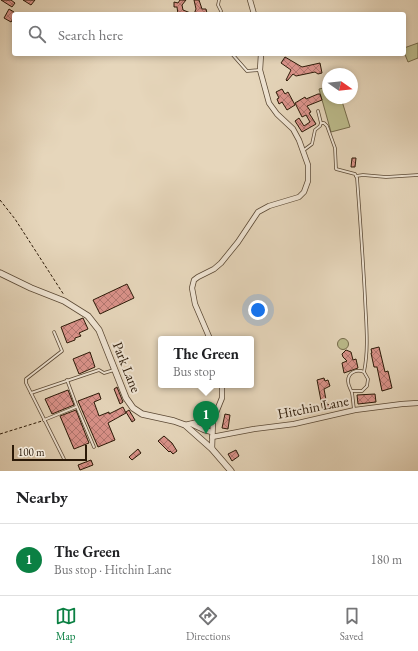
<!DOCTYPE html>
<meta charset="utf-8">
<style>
:root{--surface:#fff;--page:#f6f6f6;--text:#202124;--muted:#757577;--line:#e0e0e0;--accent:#0b8043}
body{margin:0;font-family:"EB Garamond",serif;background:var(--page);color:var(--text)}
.compass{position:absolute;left:322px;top:68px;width:36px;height:36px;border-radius:50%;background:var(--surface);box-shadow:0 2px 6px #0003;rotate:104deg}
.scale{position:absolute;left:12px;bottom:10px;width:75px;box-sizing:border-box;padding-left:4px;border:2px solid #2b1907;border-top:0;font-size:11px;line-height:14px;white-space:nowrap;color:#2b1907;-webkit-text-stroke:3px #efe4d3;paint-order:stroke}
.you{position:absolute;left:258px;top:310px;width:14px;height:14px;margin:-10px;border:3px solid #fff;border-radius:50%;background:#1a73e8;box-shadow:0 0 0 6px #1a73e833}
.badge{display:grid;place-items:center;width:26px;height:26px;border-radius:50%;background:var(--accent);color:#fff;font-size:13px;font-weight:700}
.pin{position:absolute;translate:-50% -33px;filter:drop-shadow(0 1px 2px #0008)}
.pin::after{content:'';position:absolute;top:21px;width:14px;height:12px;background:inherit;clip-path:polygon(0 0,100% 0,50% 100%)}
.popup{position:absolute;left:158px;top:336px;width:96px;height:52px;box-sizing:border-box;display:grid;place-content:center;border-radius:4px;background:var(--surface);filter:drop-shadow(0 1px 3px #0005);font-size:13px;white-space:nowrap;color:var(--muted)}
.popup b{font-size:15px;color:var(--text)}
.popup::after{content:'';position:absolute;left:50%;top:100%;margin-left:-8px;border:8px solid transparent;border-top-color:var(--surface)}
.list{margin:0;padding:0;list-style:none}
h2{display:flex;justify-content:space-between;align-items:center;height:52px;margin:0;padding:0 16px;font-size:17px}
h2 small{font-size:13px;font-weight:400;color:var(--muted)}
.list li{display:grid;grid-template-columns:26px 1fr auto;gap:12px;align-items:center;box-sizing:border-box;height:72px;padding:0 16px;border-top:1px solid var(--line)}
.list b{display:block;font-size:15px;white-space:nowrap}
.list p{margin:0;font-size:13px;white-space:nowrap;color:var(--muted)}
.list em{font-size:13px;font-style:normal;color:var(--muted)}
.icon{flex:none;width:22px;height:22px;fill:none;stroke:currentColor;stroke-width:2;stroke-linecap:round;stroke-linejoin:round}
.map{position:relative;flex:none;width:418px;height:471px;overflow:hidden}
.search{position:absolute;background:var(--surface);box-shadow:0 2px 6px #0003;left:12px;right:12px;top:12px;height:44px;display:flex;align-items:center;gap:10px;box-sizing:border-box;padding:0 14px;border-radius:4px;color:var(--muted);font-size:15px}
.sheet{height:124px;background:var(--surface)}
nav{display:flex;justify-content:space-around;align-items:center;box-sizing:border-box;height:56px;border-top:1px solid var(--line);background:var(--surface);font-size:11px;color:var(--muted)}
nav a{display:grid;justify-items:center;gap:2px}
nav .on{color:var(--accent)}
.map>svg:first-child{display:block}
.grass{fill:url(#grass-tufts);stroke:#746a4a}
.garden{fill:#bcbc8c;stroke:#746a4a}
.building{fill:url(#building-cross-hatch);stroke:#2b1907}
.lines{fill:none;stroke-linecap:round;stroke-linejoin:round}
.service-casing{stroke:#5a4834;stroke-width:3.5}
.minor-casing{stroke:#5a4834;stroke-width:6}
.tertiary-casing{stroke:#5a4834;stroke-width:7}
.path{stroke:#2b1907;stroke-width:1;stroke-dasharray:3 2;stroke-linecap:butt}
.service{stroke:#efe4d3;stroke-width:2}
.minor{stroke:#efe4d3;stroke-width:4.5}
.tertiary{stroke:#efe4d3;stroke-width:5.5}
.labels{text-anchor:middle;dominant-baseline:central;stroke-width:4;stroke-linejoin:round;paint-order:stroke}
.street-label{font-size:14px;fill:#2b1907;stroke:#efe4d3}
</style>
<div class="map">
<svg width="418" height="471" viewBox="0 0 418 471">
<defs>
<pattern id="grass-tufts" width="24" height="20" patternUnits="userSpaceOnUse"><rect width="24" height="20" fill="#bcbc8c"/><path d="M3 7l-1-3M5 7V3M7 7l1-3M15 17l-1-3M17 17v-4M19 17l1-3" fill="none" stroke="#a2a177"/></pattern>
<pattern id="building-cross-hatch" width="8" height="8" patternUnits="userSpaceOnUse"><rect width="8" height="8" fill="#db938b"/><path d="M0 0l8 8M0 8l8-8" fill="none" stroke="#b27770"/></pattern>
</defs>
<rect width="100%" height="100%" fill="#e6d6bb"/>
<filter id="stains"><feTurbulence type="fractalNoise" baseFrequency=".005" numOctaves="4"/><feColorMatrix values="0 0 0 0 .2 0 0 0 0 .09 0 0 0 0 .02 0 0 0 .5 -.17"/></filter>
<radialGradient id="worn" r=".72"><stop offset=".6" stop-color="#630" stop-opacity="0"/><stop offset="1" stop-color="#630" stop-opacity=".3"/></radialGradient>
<path class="grass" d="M210 419 211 420 210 427 208 429 197 425Z"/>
<g class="garden">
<path d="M418 43V58L408 62 404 52V48Z"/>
<path d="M328 87V98H341L350 127 331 132 319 89Z"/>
<circle cx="343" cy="344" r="5.5"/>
</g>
<g class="building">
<path d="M1 0H11L15 3 12 7Z"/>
<path d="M23 0H35L31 5Z"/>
<path d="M180 0H186L182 5 183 10 193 14H178L177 7H174V2L178 3Z"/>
<path d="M194 0H199L202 9H206L207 13 194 14 196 9Z"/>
<path d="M9 9 14 12V18L11 22 4 18Z"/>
<path d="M285 57 302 67 320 63 322 73 318 74 315 72 296 76 293 74 287 81 286 80 291 70 281 63Z"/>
<path d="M282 89 285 94 288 92 295 105 287 110 282 102 279 104 277 99 279 98 276 92Z"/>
<path d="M318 94H320L322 100 307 106 311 112 309 113 316 124 302 132 295 121 299 118 304 126 310 122 306 115 302 117 295 103 305 97 306 99Z"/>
<path d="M352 158H356L355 167H351Z"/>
<path d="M127 284 134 298 100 314 93 300Z"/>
<path d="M83 318 88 329 79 333 81 336 75 338V340L67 343 61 327Z"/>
<path d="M379 347 385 372 388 371 392 388 382 391 377 367H374L371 353H372L371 349Z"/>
<path d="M346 350 351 352 353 360 356 359 358 368 344 373 342 363 347 361 343 357 342 354Z"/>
<path d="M90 352 95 367 79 374 73 359Z"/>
<path d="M324 378 325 381 328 380 330 386 324 389 327 405 345 401 346 406 323 411 317 380Z"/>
<path d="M117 387 123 402 120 404 114 389Z"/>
<path d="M68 390 74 405 52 414 45 399Z"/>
<path d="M99 393 101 399 94 402 99 416 109 412V414L123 407 126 413 108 423 115 440 98 447 78 401Z"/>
<path d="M375 394 376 402 358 404 357 395Z"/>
<path d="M76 410 89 443 74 449 60 416Z"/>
<path d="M129 410 135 420 132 422 126 412Z"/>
<path d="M225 414 230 415 228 429 222 428Z"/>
<path d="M164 436 172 443 177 451 173 454 170 451 169 452 158 441Z"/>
<path d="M138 449 141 453 132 460 129 457Z"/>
<path d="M236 450 239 456 232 461 228 454Z"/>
<path d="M91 460 93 465 80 470 78 465Z"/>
</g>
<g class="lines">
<defs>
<g id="service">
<path d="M219 0 218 5 221 11"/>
<path d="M161 54H169"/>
<path d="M232 54 247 71 259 70"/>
<path d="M321 123H324L327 126 335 148 336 169 355 174 357 178C360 218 363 258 365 298 366 323 369 348 364 372"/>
<path d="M304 150 312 144 315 130 320 126 321 123 318 111"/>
<path d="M356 176 363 175 386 177 418 175"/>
<path d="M67 380 77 407 94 447"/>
<path d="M352 391H362L367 386 368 379 364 372C357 369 348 372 348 381 348 386 351 389 352 393 353 398 353 403 354 409"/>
<path d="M31 393 26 383V379L62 351 54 332"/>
<path d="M44 420 76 407"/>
<path d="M64 459 31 393 99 370 104 373 114 370"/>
</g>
<g id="minor">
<path d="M250 0 254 14"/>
<path d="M210 339 195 304 192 288 194 280 198 277 214 269 221 263 238 242 258 212 269 206 299 197 304 192 308 181V165L299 140 293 129 277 114 269 103 260 70 261 54"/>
<path d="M191 424 204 430 212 432"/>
<path d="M185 425 198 422 215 415"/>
<path d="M212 437 254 429 294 424 355 410 402 404 418 403"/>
<path d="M212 449 213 420 222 398V385"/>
</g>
<path id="tertiary" d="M0 273 31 288 64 301 88 316 99 330 126 398 133 408 142 414 174 421 185 425 212 449 231 471"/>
</defs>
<use href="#service" class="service-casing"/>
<use href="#minor" class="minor-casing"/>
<use href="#tertiary" class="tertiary-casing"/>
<g class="path">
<path d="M0 200 15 219 64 295"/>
<path d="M0 434 42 421"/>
</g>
<use href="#service" class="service"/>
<use href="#minor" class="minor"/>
<use href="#tertiary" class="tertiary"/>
</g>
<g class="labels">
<g class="street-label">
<text transform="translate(127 367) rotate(68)">Park Lane</text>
<text transform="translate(313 407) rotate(-11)">Hitchin Lane</text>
</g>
</g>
<rect width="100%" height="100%" filter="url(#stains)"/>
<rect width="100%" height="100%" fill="url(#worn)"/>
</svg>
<svg class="compass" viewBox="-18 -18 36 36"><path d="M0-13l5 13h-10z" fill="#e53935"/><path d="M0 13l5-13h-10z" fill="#757577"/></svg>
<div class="scale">100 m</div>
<div class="you"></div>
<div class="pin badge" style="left:206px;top:434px">1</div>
<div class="popup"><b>The Green</b>Bus stop</div>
<div class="search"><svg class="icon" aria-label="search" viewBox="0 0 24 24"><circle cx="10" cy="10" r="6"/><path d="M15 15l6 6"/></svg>Search here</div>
</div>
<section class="sheet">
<h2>Nearby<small></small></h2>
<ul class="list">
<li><span class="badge">1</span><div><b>The Green</b><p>Bus stop · Hitchin Lane</p></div><em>180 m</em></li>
</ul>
</section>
<nav>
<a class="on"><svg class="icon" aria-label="map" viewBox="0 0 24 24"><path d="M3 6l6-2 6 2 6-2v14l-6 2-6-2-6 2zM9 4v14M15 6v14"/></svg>Map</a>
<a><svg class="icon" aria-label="directions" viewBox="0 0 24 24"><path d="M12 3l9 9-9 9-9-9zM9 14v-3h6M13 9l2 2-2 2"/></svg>Directions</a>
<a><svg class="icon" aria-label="saved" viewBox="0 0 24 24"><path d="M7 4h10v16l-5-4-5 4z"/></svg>Saved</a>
</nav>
